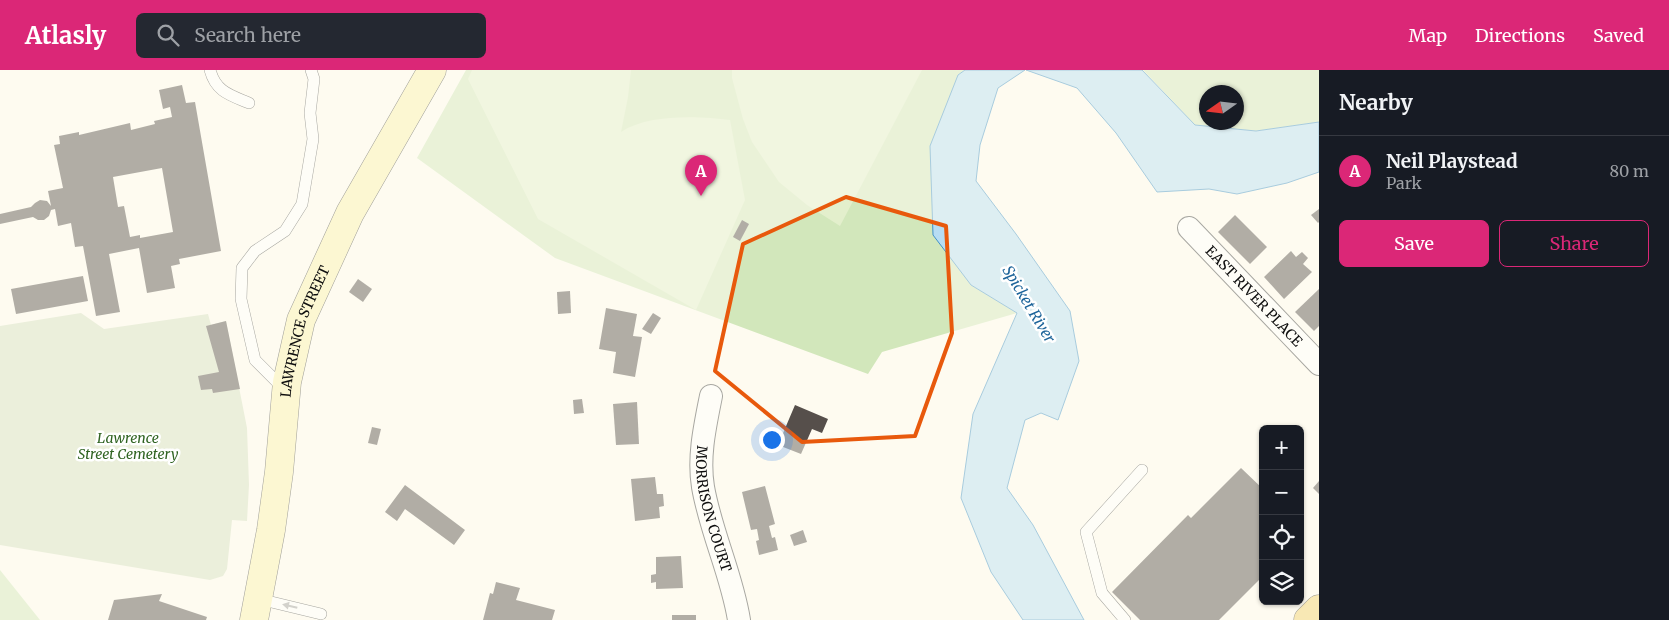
<!DOCTYPE html>
<meta charset="utf-8">
<style>
:root{--surface:#171b24;--page:#242831;--text:#f1f3f6;--muted:#9ea1a6;--line:#363941;--accent:#db2777}
body{margin:0;font-family:Merriweather,serif;background:var(--page);color:var(--text)}
.controls{position:absolute;right:15px;bottom:15px;display:grid;overflow:hidden;border-radius:8px;box-shadow:0 1px 4px #0004}
.controls button{width:45px;height:45px;display:grid;place-items:center;padding:0;border:0;border-bottom:1px solid var(--line);background:var(--surface);color:var(--text);font:25px sans-serif}
.compass{position:absolute;left:1199px;top:15px;width:45px;height:45px;border-radius:50%;background:var(--surface);box-shadow:0 1px 4px #0004;rotate:256deg}
.you{position:absolute;left:771px;top:369px;width:18px;height:18px;margin:-12px;border:4px solid #fff;border-radius:50%;background:#1a73e8;box-shadow:0 0 0 8px #1a73e833}
.badge{display:grid;place-items:center;width:32px;height:32px;border-radius:50%;background:var(--accent);color:#fff;font-size:16px;font-weight:700}
.pin{position:absolute;translate:-50% -41px;filter:drop-shadow(0 1px 2px #0008)}
.pin::after{content:'';position:absolute;top:26px;width:18px;height:15px;background:inherit;clip-path:polygon(0 0,100% 0,50% 100%)}
.list{margin:0;padding:0;list-style:none}
h2{display:flex;justify-content:space-between;align-items:center;height:65px;margin:0;padding:0 20px;font-size:21px}
h2 small{font-size:16px;font-weight:400;color:var(--muted)}
.list li{display:grid;grid-template-columns:32px 1fr auto;gap:15px;align-items:center;box-sizing:border-box;height:70px;padding:0 20px;border-top:1px solid var(--line)}
.list b{display:block;font-size:19px;white-space:nowrap}
.list p{margin:0;font-size:16px;white-space:nowrap;color:var(--muted)}
.list em{font-size:16px;font-style:normal;color:var(--muted)}
.actions{display:flex;gap:10px;padding:15px 20px}
.actions a{flex:1;padding:11px 0;border:1px solid var(--accent);border-radius:8px;text-align:center;font-size:18px;color:var(--accent)}
.actions .main{background:var(--accent);color:#fff}
.icon{flex:none;width:28px;height:28px;fill:none;stroke:currentColor;stroke-width:2;stroke-linecap:round;stroke-linejoin:round}
.map{position:relative;flex:none;width:1319px;height:550px;overflow:hidden}
header{display:flex;align-items:center;gap:30px;box-sizing:border-box;height:70px;padding:0 25px;background:var(--accent);color:#fff}
header strong{font-size:24px}
nav{display:flex;gap:28px;margin-inline-start:auto;font-size:18px}
.search{width:350px;height:45px;background:var(--page);display:flex;align-items:center;gap:12px;box-sizing:border-box;padding:0 18px;border-radius:8px;color:var(--muted);font-size:19px}
main{display:flex}
aside{flex:1;background:var(--surface)}
.map>svg:first-child{display:block}
.green{fill:#d2e7bb;fill-rule:evenodd}
.cemetery{fill:#d6dfc1}
.pitch{fill:#e3efcc}
.water{fill:#b7ddf3;stroke:#4192c7}
.building{fill:#564f4b;fill-rule:evenodd}
.lines{fill:none;stroke-linecap:round;stroke-linejoin:round}
.lane-casing{stroke:#414141;stroke-width:12}
.street-casing{stroke:#414141;stroke-width:24}
.secondary-casing{stroke:#303030;stroke-width:29}
.primary-casing{stroke:#1f1f1f;stroke-width:29}
.lane{stroke:#fff;stroke-width:11}
.street{stroke:#fff;stroke-width:22}
.secondary{stroke:#fbf2ae;stroke-width:28}
.primary{stroke:#f2d06c;stroke-width:28}
.oneway{fill:#9f9f9f}
.marked{fill:none;stroke:#e8590c;stroke-width:4;stroke-linejoin:round}
.labels{text-anchor:middle;dominant-baseline:central;stroke-width:5;stroke-linejoin:round;paint-order:stroke}
.street-label{font-size:14px;fill:#0e0e0e;stroke:#fff}
.park-label{font-size:14px;font-style:italic;fill:#2f6321;stroke:#fff}
.water-label{font-size:15px;font-style:italic;fill:#1d649a;stroke:#fff}
</style>
<header>
<strong>Atlasly</strong>
<div class="search"><svg class="icon" aria-label="search" viewBox="0 0 24 24"><circle cx="10" cy="10" r="6"/><path d="M15 15l6 6"/></svg>Search here</div>
<nav><a>Map</a><a>Directions</a><a>Saved</a></nav>
</header>
<main>
<div class="map">
<svg width="1319" height="550" viewBox="0 0 1319 550">
<rect width="100%" height="100%" fill="#fefbf0"/>
<g class="green">
<path d="M466 0H965L958 5 971 215 1017 243 882 282 868 304 555 188 417 88Z"/>
<path d="M1143 0H1319V52L1256 61 1195 55ZM1206 22H1236V52H1206Z"/>
<path d="M0 500 40 550H0Z"/>
</g>
<path class="cemetery" d="M81 243 104 259 208 244 211 255 226 251 247 358 249 415 247 451 232 450 227 499 223 506 210 510 0 475V256Z"/>
<g class="pitch">
<path d="M472 0H631L628 27 621 62C648 44 698 46 730 50L745 130 696 240 538 149 468 9Z"/>
<path d="M732 0H922L840 156 807 135 779 112 752 72 743 49 732 8Z"/>
</g>
<g class="water">
<path d="M965 0H1025L998 18 980 75 976 111 1016 164 1070 241 1079 291 1058 350 1041 343 1025 350 1007 418 1033 455 1084 550H1023L991 502 961 428 973 344 1017 243 971 215 933 165 930 76 958 5Z"/>
<path d="M1026 0H1142L1195 55 1256 61 1319 52V102L1287 113 1237 124 1209 119 1157 122 1116 63 1077 18Z"/>
</g>
<g class="building">
<path d="M182 15 186 33 195 32 221 181 179 189 180 194 171 196 175 218 147 223 139 178 109 184 120 242 96 246 83 176 75 177 71 153 58 156 55 139 51 140 49 146 44 150H38L33 147 0 154V144L31 137 35 133 40 130 47 131 51 136 48 121 63 118 54 75 60 74 59 66 79 62V65L130 53 131 60 155 54 154 51 172 47 170 37 163 39 159 20ZM162 98 173 162 140 168V165L130 167 124 136 118 137 113 107Z"/>
<path d="M1319 139V152L1318 153 1311 145Z"/>
<path d="M1235 145 1267 177 1250 194 1218 162Z"/>
<path d="M742 150 749 154 740 171 733 167Z"/>
<path d="M1291 181 1296 187 1302 182 1308 188 1303 194 1312 202 1284 229 1264 207Z"/>
<path d="M83 206 88 231 16 244 11 219Z"/>
<path d="M358 209 372 219 363 232 349 222Z"/>
<path d="M1319 219V256L1314 261 1295 242Z"/>
<path d="M570 221 571 243 558 244 557 222Z"/>
<path d="M606 238 637 244 633 266 642 267 635 307 613 303 616 282 599 279Z"/>
<path d="M653 243 661 248 651 264 642 259Z"/>
<path d="M226 251 240 319 213 323 212 319 201 320 198 306 219 302 206 256Z"/>
<path d="M582 329 584 343 574 344 573 330Z"/>
<path d="M637 332 639 374 616 375 613 334Z"/>
<path d="M795 335 828 349 822 363 812 359 801 384 778 375Z"/>
<path d="M372 357 381 359 377 375 368 373Z"/>
<path d="M1241 398 1263 419V506L1219 550H1140L1112 522 1188 445 1191 448Z"/>
<path d="M655 407 657 424H663L664 436 659 437 660 448 635 451 631 409Z"/>
<path d="M1319 411V424L1313 418Z"/>
<path d="M405 415 465 460 454 475 405 439 397 451 385 442Z"/>
<path d="M765 416 775 454 769 456 772 468 775 467 778 480 759 485 756 471 759 470 757 459 751 460 742 422Z"/>
<path d="M803 460 807 472 794 476 790 465Z"/>
<path d="M681 486 683 518 656 519V512L651 513V505L656 504V487Z"/>
<path d="M496 512 520 518 516 530 555 540 552 550H483L490 523 493 524Z"/>
<path d="M162 524 159 531 207 547 206 550H108L114 530Z"/>
<rect x="672" y="545" width="24" height="5"/>
</g>
<g class="lines">
<defs>
<g id="lane">
<path d="M210 0C216 22 230 25 249 33"/>
<path d="M283 318 255 290 241 229 242 198 255 181 285 161 302 134 313 69 310 43 314 9 311 0"/>
<path d="M259 529 321 544"/>
<path d="M1125 550 1102 523 1086 462 1142 400"/>
</g>
<g id="street">
<path id="s1" d="M1189 158 1319 294"/>
<path id="s2" d="M711 326C705 356 698 387 703 417 711 463 732 505 739 550"/>
</g>
<g id="secondary">
<path id="s3" d="M254 550 271 460 279 402 287 312 301 250 350 143 432 0"/>
</g>
<path id="primary" d="M1308 550 1319 539"/>
</defs>
<use href="#lane" class="lane-casing"/>
<use href="#street" class="street-casing"/>
<use href="#secondary" class="secondary-casing"/>
<use href="#primary" class="primary-casing"/>
<use href="#lane" class="lane"/>
<use href="#street" class="street"/>
<use href="#secondary" class="secondary"/>
<use href="#primary" class="primary"/>
</g>
<defs><path id="oneway-solid" d="M-6-.8H1V-3.2L6.5 0L1 3.2V.8H-6Z" transform="scale(1.25)"/></defs>
<use class="oneway" href="#oneway-solid" transform="translate(290 536) rotate(-167)"/>
<path d="M0 0H1319V550H0ZM846 127 946 156 952 263 915 366 802 372 715 301 743 174Z" fill="#fefbf0" fill-opacity=".55" fill-rule="evenodd"/>
<path class="marked" d="M846 127 946 156 952 263 915 366 802 372 715 301 743 174Z"/>
<g class="labels">
<g class="street-label">
<text stroke="none"><textPath href="#s1" startOffset="94">EAST RIVER PLACE</textPath></text>
<text stroke="none"><textPath href="#s3" startOffset="294">LAWRENCE STREET</textPath></text>
<text stroke="none"><textPath href="#s2" startOffset="115">MORRISON COURT</textPath></text>
</g>
<g class="park-label">
<text x="128" y="368">Lawrence<tspan x="128" dy="16">Street Cemetery</tspan></text>
</g>
<g class="water-label">
<text transform="translate(1029 234) rotate(59)">Spicket River</text>
</g>
</g>
</svg>
<div class="controls">
<button>+</button>
<button>−</button>
<button><svg class="icon" aria-label="locate" viewBox="0 0 24 24"><circle cx="12" cy="12" r="6"/><path d="M12 2v4M12 18v4M2 12h4M18 12h4"/></svg></button>
<button><svg class="icon" aria-label="layers" viewBox="0 0 24 24"><path d="M12 4l9 5-9 5-9-5zM3 14l9 5 9-5"/></svg></button>
</div>
<svg class="compass" viewBox="-18 -18 36 36"><path d="M0-13l5 13h-10z" fill="#e53935"/><path d="M0 13l5-13h-10z" fill="#9ea1a6"/></svg>
<div class="you"></div>
<div class="pin badge" style="left:701px;top:126px">A</div>
</div>
<aside>
<h2>Nearby<small></small></h2>
<ul class="list">
<li><span class="badge">A</span><div><b>Neil Playstead</b><p>Park</p></div><em>80 m</em></li>
</ul>
<div class="actions"><a class="main">Save</a><a>Share</a></div>
</aside>
</main>
